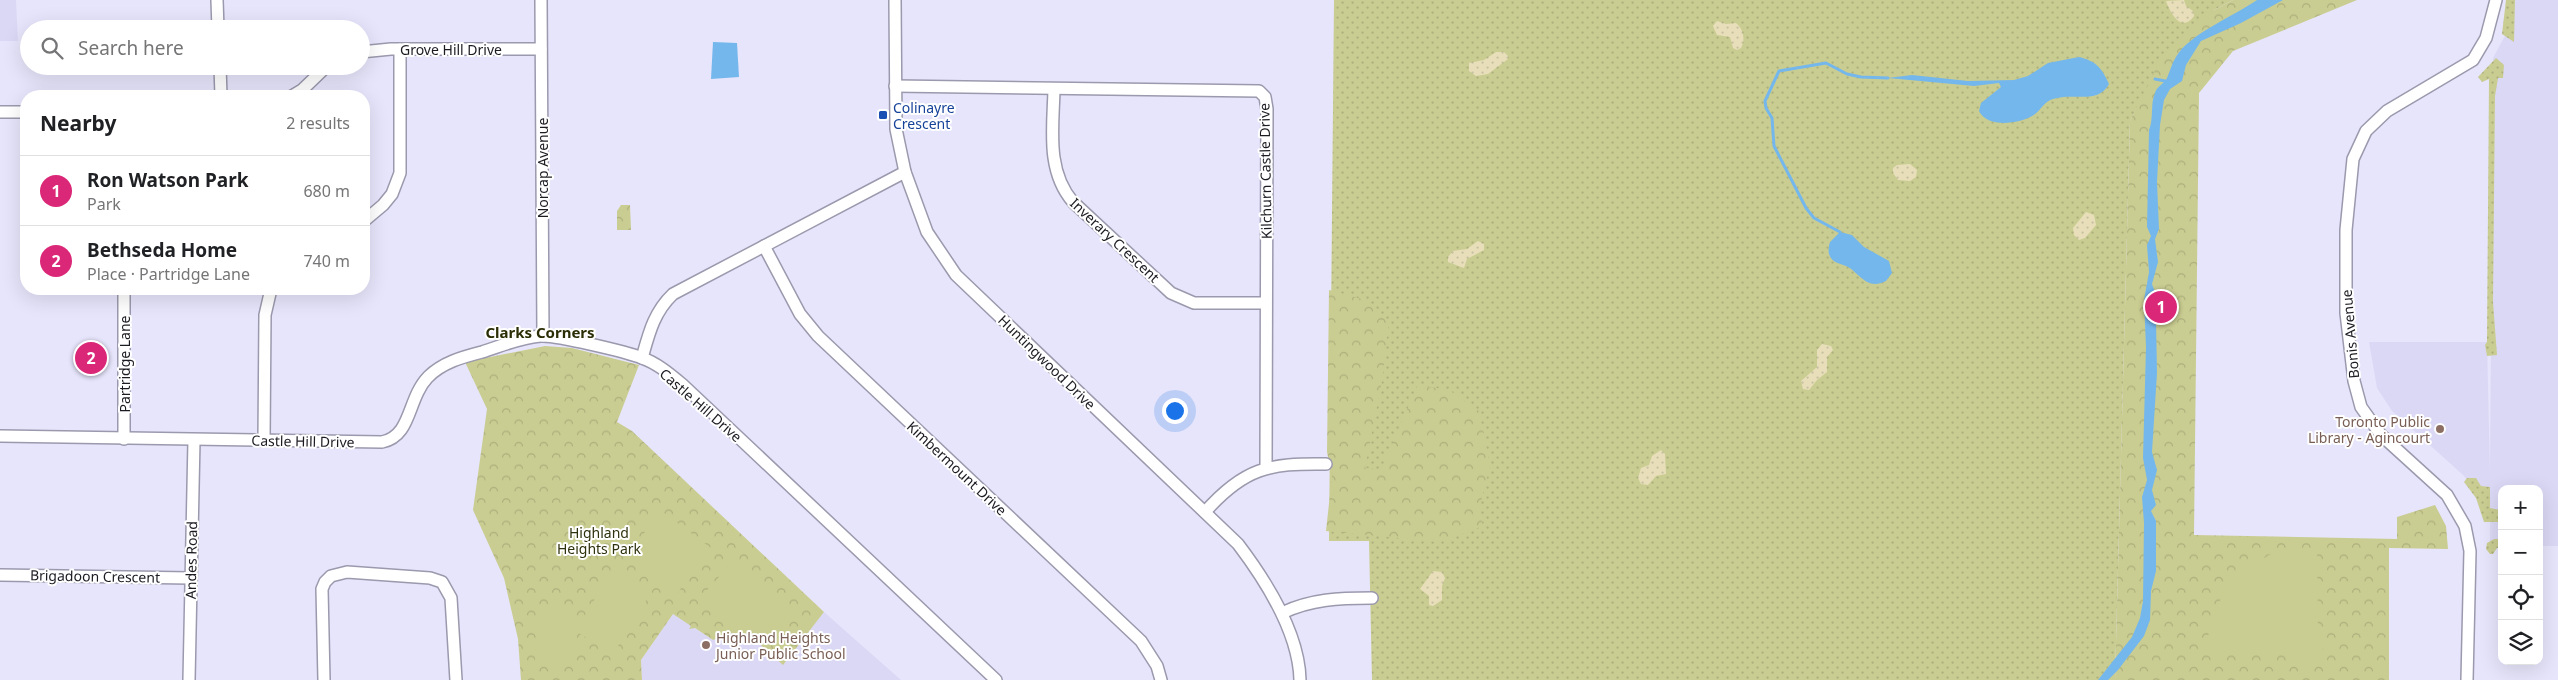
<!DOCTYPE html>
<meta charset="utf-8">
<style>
:root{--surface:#fff;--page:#f2f2f2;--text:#202124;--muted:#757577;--line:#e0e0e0;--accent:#db2777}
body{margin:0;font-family:"Noto Sans",sans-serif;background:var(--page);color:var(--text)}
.controls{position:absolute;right:15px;bottom:15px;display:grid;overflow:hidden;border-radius:10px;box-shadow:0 5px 20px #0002}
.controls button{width:45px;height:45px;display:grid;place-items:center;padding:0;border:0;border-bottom:1px solid var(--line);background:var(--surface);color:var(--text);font:25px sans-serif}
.you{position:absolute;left:1174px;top:410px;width:18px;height:18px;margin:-12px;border:4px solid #fff;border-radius:50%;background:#1a73e8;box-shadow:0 0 0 8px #1a73e833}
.badge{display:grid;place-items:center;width:32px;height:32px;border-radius:50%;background:var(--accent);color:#fff;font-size:16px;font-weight:700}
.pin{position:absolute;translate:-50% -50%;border:2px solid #fff;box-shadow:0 1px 5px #0006}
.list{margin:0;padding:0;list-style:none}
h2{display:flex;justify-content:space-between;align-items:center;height:65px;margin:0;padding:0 20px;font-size:21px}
h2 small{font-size:16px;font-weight:400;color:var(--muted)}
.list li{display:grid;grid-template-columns:32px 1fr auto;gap:15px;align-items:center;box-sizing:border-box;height:70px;padding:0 20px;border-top:1px solid var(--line)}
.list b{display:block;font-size:19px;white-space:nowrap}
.list p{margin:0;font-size:16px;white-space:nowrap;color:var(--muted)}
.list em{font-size:16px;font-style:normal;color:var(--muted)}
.icon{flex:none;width:28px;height:28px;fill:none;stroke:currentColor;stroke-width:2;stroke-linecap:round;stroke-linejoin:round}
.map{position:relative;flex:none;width:2558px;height:680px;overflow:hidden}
.search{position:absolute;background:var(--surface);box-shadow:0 5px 20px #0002;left:20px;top:20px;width:350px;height:55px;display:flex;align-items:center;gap:12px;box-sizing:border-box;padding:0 18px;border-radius:28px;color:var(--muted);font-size:19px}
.panel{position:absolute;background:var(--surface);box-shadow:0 5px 20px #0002;left:20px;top:90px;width:350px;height:205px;border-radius:20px}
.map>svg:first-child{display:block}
.built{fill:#dbd8f5}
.grass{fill:url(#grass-dots)}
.forest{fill:url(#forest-crowns)}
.sand{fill:url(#sand-dots)}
.garden{fill:#cacd91}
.water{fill:#74b7ed}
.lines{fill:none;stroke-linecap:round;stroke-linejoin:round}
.stream{stroke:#74b7ed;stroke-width:3}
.minor-casing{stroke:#9b99ad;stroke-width:14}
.minor{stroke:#fff;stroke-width:11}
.transit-dot{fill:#1a4fb4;stroke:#fff;stroke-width:2}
.education-dot{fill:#8d6e63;stroke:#fff;stroke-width:2}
.labels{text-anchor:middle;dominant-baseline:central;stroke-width:4;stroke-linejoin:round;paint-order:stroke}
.street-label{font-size:14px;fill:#1b1b22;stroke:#fff}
.transit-label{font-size:14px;fill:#164399;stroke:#fff;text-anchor:start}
.education-label{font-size:14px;fill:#785e54;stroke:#fff;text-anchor:end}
.park-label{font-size:14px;fill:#30310e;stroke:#fff}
.neighbourhood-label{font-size:15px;font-weight:bold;fill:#2b2e05;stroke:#fff}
</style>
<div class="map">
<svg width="2558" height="680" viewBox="0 0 2558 680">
<defs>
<pattern id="grass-dots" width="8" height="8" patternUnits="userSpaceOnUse" patternTransform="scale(1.25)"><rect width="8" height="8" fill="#cacd91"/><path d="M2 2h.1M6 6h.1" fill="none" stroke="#adaf7d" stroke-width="1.8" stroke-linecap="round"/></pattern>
<pattern id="forest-crowns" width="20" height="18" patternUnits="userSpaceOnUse" patternTransform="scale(1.25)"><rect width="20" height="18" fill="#cacd91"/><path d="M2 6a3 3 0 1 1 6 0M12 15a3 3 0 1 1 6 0" fill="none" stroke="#adaf7d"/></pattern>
<pattern id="sand-dots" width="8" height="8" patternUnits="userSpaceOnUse" patternTransform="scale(1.25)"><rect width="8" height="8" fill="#e8dfba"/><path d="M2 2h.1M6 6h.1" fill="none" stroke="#c6bfa0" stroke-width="1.8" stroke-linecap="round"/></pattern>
</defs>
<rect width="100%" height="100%" fill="#e7e5fb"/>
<g class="built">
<path d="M0 0H16L18 41H0Z"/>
<path d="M2513 0H2558V546H2539V489H2502V545H2490V506L2463 475 2392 411 2377 388 2369 342H2487L2490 473 2493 58 2508 30Z"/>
<path d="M824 612 901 680H642L641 660 673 614 713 640 732 618 783 664Z"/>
</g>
<g class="grass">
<path d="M1334 0H2233L2214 10 2141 100 2130 121 2115 680H1372L1369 541H1329Z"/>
<path d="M2506 0H2515L2514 42 2502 34Z"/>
<path d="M2496 58 2504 65 2503 78H2498L2495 96 2493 302 2497 355 2487 356 2485 345 2487 342 2489 79 2482 82 2478 77Z"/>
<path d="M2467 478H2476L2481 486 2490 487V508L2500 510 2502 522H2484L2476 498 2464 482Z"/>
<path d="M2494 539H2502V548H2497L2493 554H2490L2486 549 2487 543Z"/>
</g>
<g class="forest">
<path d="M2233 0H2357L2233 51 2199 93 2194 535 2397 539V517L2435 505 2446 526 2448 549 2389 548V680H2115L2130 121 2161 58 2214 10Z"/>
<path d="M621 205H630L631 230H617V211Z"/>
<path d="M1329 290 1362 299 1389 321 1382 381 1365 468 1381 469 1418 385 1449 390 1479 411 1490 465 1479 510 1483 526 1440 542 1326 531 1332 476 1327 452Z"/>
<path d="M545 346 572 348 639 365 617 422 632 431 824 612 783 665 750 635 749 640 732 633 713 640 695 628 689 629 691 626 673 614 641 660 642 680H521L518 639 504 578 473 510 487 409 465 362Z"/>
</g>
<g class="sand">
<path d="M2184 0 2186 6 2193 11 2194 16C2181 34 2170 12 2166 1Z"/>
<path d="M1717 21 1726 24 1736 23C1743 28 1746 40 1741 48L1737 50 1733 48 1730 37 1717 35 1713 26Z"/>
<path d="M1496 52H1504L1508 56V59L1488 74 1476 76 1469 71V63L1484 60Z"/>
<path d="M1910 164 1917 170 1916 177 1910 181 1898 180 1893 173V168L1897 165Z"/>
<path d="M2086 212 2094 215 2096 225 2085 238 2079 240 2074 235 2073 228Z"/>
<path d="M1478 241 1484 244V250L1467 259 1464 268 1448 262V257L1453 251 1467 249Z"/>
<path d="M1822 344 1831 346 1833 350 1827 357V372L1817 380 1809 390 1803 389 1801 381 1817 367V350Z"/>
<path d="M1661 450 1665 454 1666 474 1656 476 1648 485 1641 484 1638 478 1641 468 1649 465 1652 456Z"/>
<path d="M1433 571 1442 572 1445 578 1442 586V600L1433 606 1429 605V596L1420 589Z"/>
</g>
<g class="garden">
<path d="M660 510 711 548 676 595 627 558Z"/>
<path d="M2317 547 2318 632H2326L2325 646 2312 661 2296 662V653L2204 652 2214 613 2229 582 2269 555Z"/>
<path d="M733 561 798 614 767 650 702 596Z"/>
<path d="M612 571 650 594 613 654 575 631Z"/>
<path d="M537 609H574L573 662H535Z"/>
</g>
<g class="water">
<path d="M2257 0H2283L2241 23 2201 41 2186 65 2182 81 2170 89 2164 100 2160 125 2157 182 2159 229 2155 239 2158 262 2152 284 2155 292 2156 320 2157 373 2152 452 2157 470 2152 490 2156 505 2151 511 2156 521V571L2151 591 2150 620 2144 636 2118 670 2108 680H2098L2132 637 2140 618 2143 601 2144 523 2142 497 2147 480 2143 458 2146 347 2144 300 2149 272 2147 245 2151 236 2147 227 2149 130C2154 118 2150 104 2155 93 2157 86 2164 84 2167 78 2170 71 2172 63 2176 57 2189 34 2234 16 2257 0Z"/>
<path d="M713 42 737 43 739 77 711 79Z"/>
<path d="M2079 57C2096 61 2102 68 2109 84 2098 105 2073 92 2053 99 2044 101 2040 112 2032 116 2018 124 1987 128 1979 111L1981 103 2001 87 1999 83 1974 86 1888 78 1912 75 1968 81 2014 80 2028 76 2048 63Z"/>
<path d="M1840 232 1852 235 1864 247 1889 261 1892 273 1886 281C1867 291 1859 273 1848 267 1841 263 1832 264 1829 254 1828 251 1829 245 1830 242Z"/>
</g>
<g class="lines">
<g class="stream">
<path d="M2155 79 2165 81"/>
<path d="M1840 232 1814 218 1806 208 1774 146 1772 118 1766 108 1765 101 1779 71 1826 63 1847 74 1861 77 1888 78"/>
</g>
<defs>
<g id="minor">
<path d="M217 0 218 29"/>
<path d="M541 0 543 336"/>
<path d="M895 0 896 129 905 172 927 232 956 275 1238 544C1266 581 1299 632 1300 680"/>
<path d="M361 52 391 49H541"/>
<path d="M220 66 221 96"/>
<path d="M895 86 1259 91 1265 97 1267 109 1266 467"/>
<path d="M1054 90C1053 128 1046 171 1073 202L1171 293 1194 303H1265"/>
<path d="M292 96 302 90 327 66"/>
<path d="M0 112H26"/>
<path d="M364 221 383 205 392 194 400 173V49"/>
<path d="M764 246 800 314 818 336 1141 641 1157 666 1161 680"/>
<path d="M124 289V439"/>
<path d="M642 358C649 333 654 312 673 294L905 172"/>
<path d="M0 436 382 442C412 436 407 399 428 377 443 362 463 357 482 352 501 346 522 337 541 336 556 335 627 352 642 358 657 363 671 375 683 385L996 680"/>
<path d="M264 439 265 315 271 289"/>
<path d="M1205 512C1244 468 1269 463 1326 464"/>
<path d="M0 575 190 578"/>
<path d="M1282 613C1311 599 1340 598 1372 598"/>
<path d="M189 680 194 440"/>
<path d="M324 680 322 589 325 582 331 576 347 572 430 578 442 582 451 598 456 680"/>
<path d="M2467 680 2470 551 2465 526 2447 495 2381 435 2361 407 2354 381 2346 313V230L2353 159 2366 131 2387 111 2473 60 2486 38 2496 0"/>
</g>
</defs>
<use href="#minor" class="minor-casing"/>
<use href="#minor" class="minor"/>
</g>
<rect class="transit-dot" x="878" y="110" width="10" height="10" rx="2.5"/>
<g class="education-dot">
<circle cx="2440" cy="429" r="5"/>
<circle cx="706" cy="645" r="5"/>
</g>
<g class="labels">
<g class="street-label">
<text x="451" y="49">Grove Hill Drive</text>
<text transform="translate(542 168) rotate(-90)">Norcap Avenue</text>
<text transform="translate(1265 171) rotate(-91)">Kilchurn Castle Drive</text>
<text transform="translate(1115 240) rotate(43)">Inverary Crescent</text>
<text transform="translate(2350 334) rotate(-95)">Bonis Avenue</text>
<text transform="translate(1047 362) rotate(44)">Huntingwood Drive</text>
<text transform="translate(124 364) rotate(-90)">Partridge Lane</text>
<text transform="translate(701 405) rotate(41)">Castle Hill Drive</text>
<text transform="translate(303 441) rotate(1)">Castle Hill Drive</text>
<text transform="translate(957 468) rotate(43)">Kimbermount Drive</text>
<text transform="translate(191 560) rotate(-89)">Andes Road</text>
<text transform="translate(95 576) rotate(1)">Brigadoon Crescent</text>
</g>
<g class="transit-label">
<text x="893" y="107">Colinayre<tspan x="893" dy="16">Crescent</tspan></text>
</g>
<g class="education-label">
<text x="2430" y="421">Toronto Public<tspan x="2430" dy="16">Library - Agincourt</tspan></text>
<text x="716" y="637" text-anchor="start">Highland Heights<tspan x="716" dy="16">Junior Public School</tspan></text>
</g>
<g class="park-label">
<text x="599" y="532">Highland<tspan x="599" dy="16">Heights Park</tspan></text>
</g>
<g class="neighbourhood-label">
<text x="540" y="332">Clarks Corners</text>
</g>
</g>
</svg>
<div class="controls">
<button>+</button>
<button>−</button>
<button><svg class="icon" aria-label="locate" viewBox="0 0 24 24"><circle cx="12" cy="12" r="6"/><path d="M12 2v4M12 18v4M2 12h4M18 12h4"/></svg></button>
<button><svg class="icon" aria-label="layers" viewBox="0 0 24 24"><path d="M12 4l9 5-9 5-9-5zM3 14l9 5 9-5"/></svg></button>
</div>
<div class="you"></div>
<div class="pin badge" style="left:2161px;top:307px">1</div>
<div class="pin badge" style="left:91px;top:358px">2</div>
<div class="search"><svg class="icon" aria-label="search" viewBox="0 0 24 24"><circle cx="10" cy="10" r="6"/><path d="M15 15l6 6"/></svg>Search here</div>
<section class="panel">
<h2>Nearby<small>2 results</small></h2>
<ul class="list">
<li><span class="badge">1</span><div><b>Ron Watson Park</b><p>Park</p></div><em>680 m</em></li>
<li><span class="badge">2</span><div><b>Bethseda Home</b><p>Place · Partridge Lane</p></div><em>740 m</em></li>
</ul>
</section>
</div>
